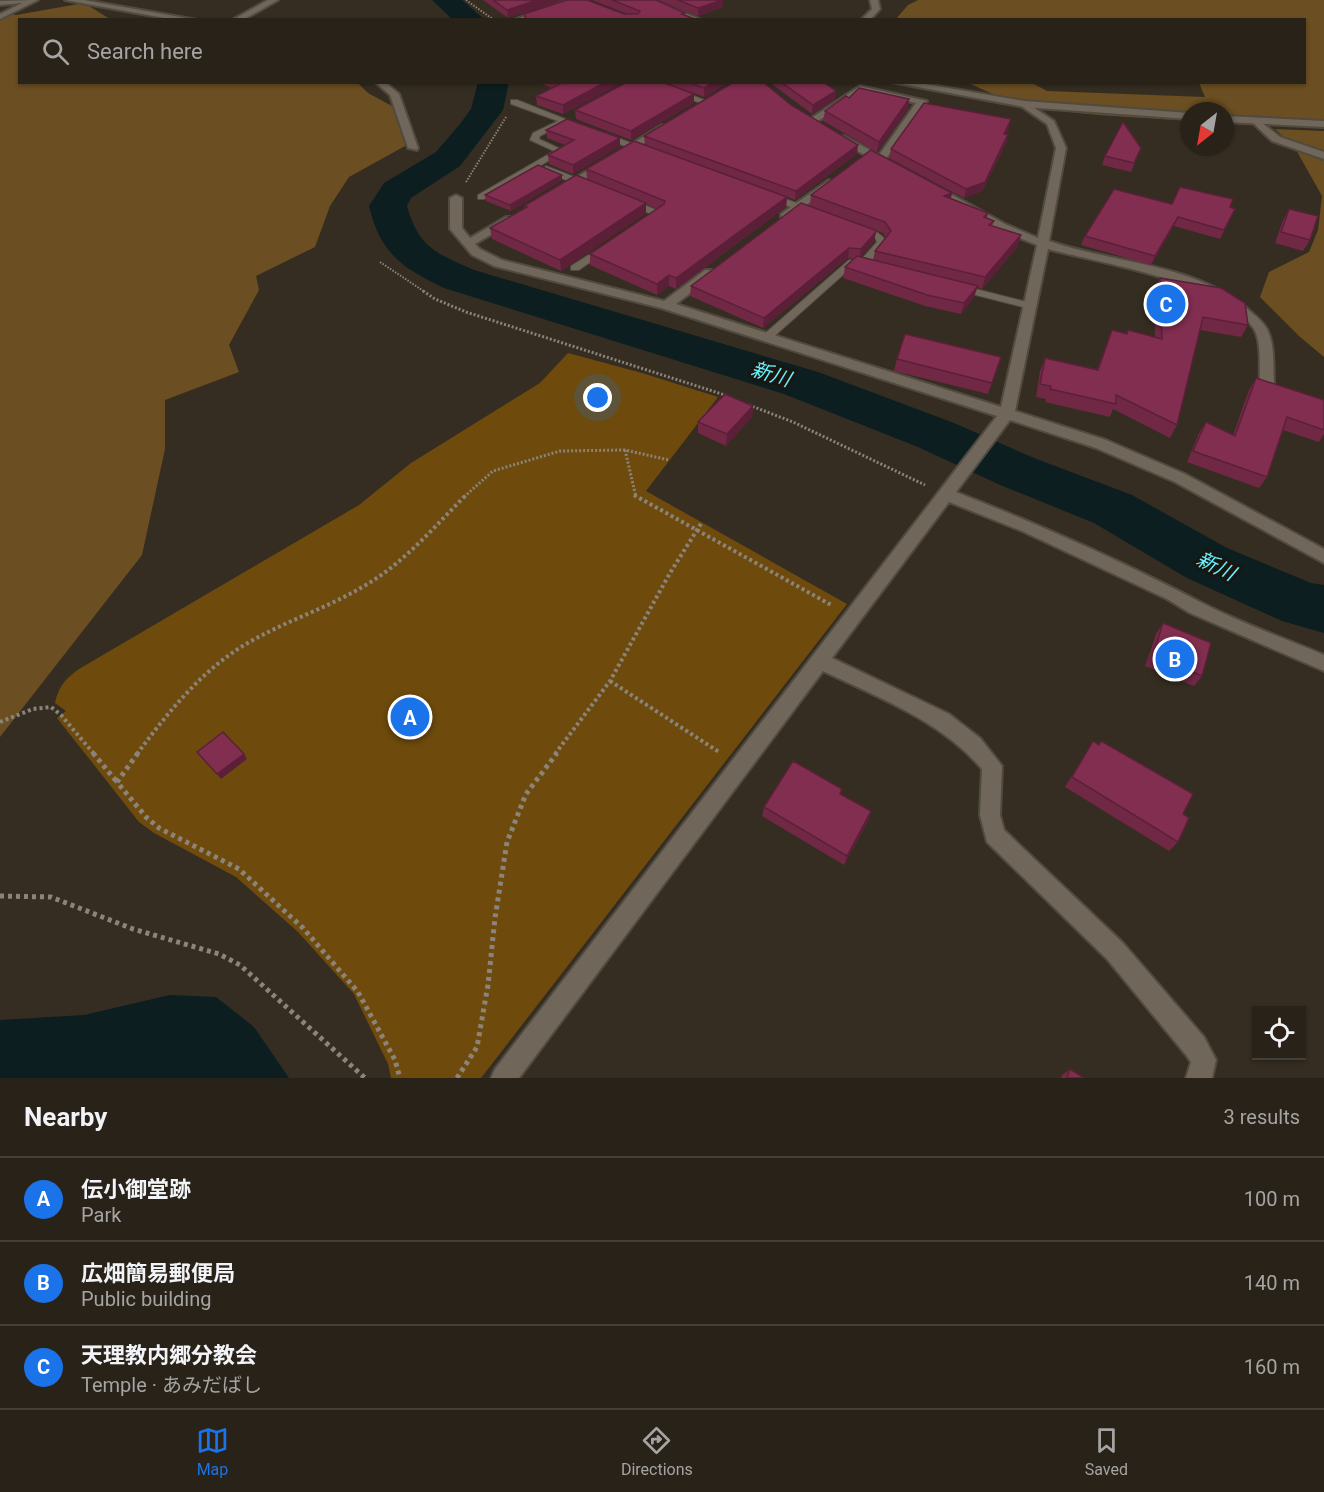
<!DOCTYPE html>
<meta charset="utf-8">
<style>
:root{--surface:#282219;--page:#302a22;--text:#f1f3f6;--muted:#a5a4a2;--line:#443f38;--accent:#1a73e8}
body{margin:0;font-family:Roboto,"Noto Sans JP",sans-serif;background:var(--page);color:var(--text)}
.controls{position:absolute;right:18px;bottom:18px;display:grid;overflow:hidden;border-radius:0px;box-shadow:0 2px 4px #0004}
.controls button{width:54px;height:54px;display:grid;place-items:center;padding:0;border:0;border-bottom:2px solid var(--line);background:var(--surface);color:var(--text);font:30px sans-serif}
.compass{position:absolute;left:1180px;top:102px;width:54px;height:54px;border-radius:50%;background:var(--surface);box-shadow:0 2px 4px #0004;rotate:211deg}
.you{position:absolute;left:598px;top:398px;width:21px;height:21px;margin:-15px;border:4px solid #fff;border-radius:50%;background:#1a73e8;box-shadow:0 0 0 9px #1a73e833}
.badge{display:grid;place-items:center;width:39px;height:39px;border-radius:50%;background:var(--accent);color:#fff;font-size:20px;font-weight:700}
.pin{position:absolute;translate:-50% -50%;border:3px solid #fff;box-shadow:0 2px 6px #0006}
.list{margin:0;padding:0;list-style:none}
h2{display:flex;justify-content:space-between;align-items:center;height:78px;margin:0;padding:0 24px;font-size:26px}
h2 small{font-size:20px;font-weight:400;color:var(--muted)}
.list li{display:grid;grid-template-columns:39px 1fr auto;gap:18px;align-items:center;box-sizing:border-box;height:84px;padding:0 24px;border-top:2px solid var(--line)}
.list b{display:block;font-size:22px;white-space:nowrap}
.list p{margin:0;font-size:20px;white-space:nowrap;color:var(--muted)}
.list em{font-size:20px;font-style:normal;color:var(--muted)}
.icon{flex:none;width:33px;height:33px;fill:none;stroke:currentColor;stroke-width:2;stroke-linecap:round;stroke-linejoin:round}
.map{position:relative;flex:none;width:1324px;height:1078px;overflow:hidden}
.search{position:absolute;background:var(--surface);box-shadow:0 2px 4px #0004;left:18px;right:18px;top:18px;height:66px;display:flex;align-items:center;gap:15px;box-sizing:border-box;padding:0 21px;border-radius:0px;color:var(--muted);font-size:22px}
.sheet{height:330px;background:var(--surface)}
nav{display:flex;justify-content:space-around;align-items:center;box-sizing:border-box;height:84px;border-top:2px solid var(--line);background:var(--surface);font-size:16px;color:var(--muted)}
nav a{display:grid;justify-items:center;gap:3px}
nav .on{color:var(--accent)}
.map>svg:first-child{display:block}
.green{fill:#6e4b0d}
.forest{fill:#6b4e21}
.water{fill:#0c1e20}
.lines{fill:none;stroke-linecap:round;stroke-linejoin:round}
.river{fill:#0c1e20;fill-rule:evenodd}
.service-casing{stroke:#504a40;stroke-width:2}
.minor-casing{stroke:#504a40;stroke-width:4}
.tertiary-casing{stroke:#504a40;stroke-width:4}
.path-far3{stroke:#8b847a;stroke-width:2;stroke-dasharray:1.5 1.5;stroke-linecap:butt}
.path-far2{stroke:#8b847a;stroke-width:3;stroke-dasharray:2 2;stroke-linecap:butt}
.path-far1{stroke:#8b847a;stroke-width:4;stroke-dasharray:3 3;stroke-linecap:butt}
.path{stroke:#8b847a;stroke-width:5;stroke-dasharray:4 4;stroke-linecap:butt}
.service{fill:#70675a;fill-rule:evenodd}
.minor{fill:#70675a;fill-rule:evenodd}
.tertiary{fill:#70675a;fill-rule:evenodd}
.wall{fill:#702845}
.shaded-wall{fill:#5b2038}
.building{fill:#822e50;stroke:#5b2038;stroke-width:1.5}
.labels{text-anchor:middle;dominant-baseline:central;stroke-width:6;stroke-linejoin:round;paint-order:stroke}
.water-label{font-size:20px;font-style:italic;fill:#67f2ff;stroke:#191611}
</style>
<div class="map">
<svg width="1324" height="1078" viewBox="0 0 1324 1078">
<rect width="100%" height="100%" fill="#352d21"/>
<path class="green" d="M568 353 642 373 718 397 646 491 847 604 481 1078H391L388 1064 354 994 298 932 236 877 154 833 139 822 57 718 66 711 55 703C59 686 65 679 79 669L359 505 411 463 540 383Z"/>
<g class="forest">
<path d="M918 0H1324V122L1225 124V111H1189V121C1117 115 1034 118 969 83H1032L1047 91 1205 97 1199 83 1304 82V20H1007L995 18 992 20H895L908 5Z"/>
<path d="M84 3 110 19 20 20V82L358 83 368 93 403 112 414 141 349 177 330 206 315 247 256 276 259 290 229 345 239 372 165 400V449L142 555 0 737V12L16 15Z"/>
<path d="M1275 129 1324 131V357L1299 336 1260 297 1269 272 1309 252 1318 230 1322 196 1295 148Z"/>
</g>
<path class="water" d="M170 995 216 997 254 1027 289 1078H0V1020L84 1015Z"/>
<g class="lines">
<g class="river">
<path d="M432 0H462L485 20H453Z"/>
<path d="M478 82H509L503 110 460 166 411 198 407 206C419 248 436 253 474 270L818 372 954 423 1034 458 1132 495 1227 548 1311 583 1324 585V633L1282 621 1187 578 1094 523 998 484 918 447 784 394 444 288C402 268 380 253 369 206L384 183 436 152 460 124 471 109Z"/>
</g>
<defs>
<g id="service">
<path d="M644 82H656L710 102 703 104Z"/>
<path d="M511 100H517L583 126 579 128 564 123 540 136 539 139 565 151 484 199H478V195L554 151 530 140 533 133 558 121 511 104Z"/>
<path d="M600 133H606L648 150 641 152 600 137Z"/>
<path d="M546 166 590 183 591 185 584 187 543 171 542 169Z"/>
<path d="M769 193 813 209 815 211 807 213 766 198V194Z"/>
<path d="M627 200H633L663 213 650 223H644V219L651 214 627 204Z"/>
<path d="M856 227C868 226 880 232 887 242L866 267 854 265 770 340H762V336L849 260 860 261 877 242 875 238 856 231Z"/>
<path d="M603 246 606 247V251L579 270H571V266Z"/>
<path d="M960 285 1035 304 1036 306 1031 309 956 290 955 288Z"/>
</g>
<g id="minor">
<path d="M36 0 32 2 0 5V1Z"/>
<path d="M65 0H84L197 20H175Z"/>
<path d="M268 0H278L243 20H232Z"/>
<path d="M569 0H581L528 20H514Z"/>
<path d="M870 0H878L880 9 870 20H861L872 9Z"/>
<path d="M375 82H385L399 94 418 148 417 150 408 148 390 95Z"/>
<path d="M860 86 927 101 886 159 891 163 890 165H882L835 138 844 136 879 155 916 103 862 92 815 123 807 121Z"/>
<path d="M1024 101 1054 121 1066 148 1049 241C1115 264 1197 263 1251 312 1257 317 1263 322 1267 329 1275 345 1273 366 1274 383L1267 387 1260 383C1259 367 1262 343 1254 329 1225 282 1099 263 1048 249L1015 411 1106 440 1185 474 1324 549V563L1175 482 1096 448 1010 420 956 492C1040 525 1122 561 1202 603 1241 623 1284 638 1324 655V671L1190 613 1167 599 1022 531 949 502 832 658 949 714 980 738 1002 766 1000 815 1004 830 1123 943 1204 1037 1216 1060 1212 1078H1186L1191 1062 1186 1055 1107 959 987 842 980 815 982 769C940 720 879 698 823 671L519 1078H491L495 1069 997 416 661 308 494 266 472 255 450 229V198L456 195 462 198V228L470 238 506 217H514V221L475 244 480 249 502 260 664 301 705 270H713V276L676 304 1001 407 1037 245 997 229 927 188 932 185 936 186 1005 224 1038 238 1056 148 1047 124 1021 106V102Z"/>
<path d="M1256 118 1280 137 1324 152V159L1272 141 1253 123 1251 121Z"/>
<path d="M662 125 667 128 666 130 568 190H560L559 188Z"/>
<path d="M829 180 834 183 833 185 789 218H781V214Z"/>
</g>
<g id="tertiary">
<path d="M28 0H38L0 19V14Z"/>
<path d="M641 0H652L702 20H689Z"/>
<path d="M891 82H914L1024 101 1189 113V119L1024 107Z"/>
<path d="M1225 116 1324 121V127L1225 122Z"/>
</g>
</defs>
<use href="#service" class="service-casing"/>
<use href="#minor" class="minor-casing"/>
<use href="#tertiary" class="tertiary-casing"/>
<g class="path-far3">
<path d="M466 0 494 20"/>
<path d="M466 182 506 117"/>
<path d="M380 262 425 292"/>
</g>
<g class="path-far2">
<path d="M423 291 435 299 466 312 728 396"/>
<path d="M749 405 793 422 925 485"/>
<path d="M625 450 636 497"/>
<path d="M464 497 493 471 560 451 625 450 669 460"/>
</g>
<g class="path-far1">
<path d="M634 495 833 606"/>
<path d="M610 681 719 752"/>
<path d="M0 722 33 709 51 707 61 715 94 754"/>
<path d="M137 754C169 711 205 666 253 640 289 620 329 607 364 586 403 564 434 527 466 495"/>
<path d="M555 754 610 681 670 573 702 522"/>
</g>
<g class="path">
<path d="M93 753 117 782"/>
<path d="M138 753 117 782 146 817 159 828 239 869 303 928 358 992 395 1060 400 1078"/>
<path d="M0 896 51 897 133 929 219 954 240 965 365 1078"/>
<path d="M457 1078 477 1047 488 985 495 918 507 842 526 794 557 753"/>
</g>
<use href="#service" class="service"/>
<use href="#minor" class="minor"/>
<use href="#tertiary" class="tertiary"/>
</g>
<g class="wall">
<path d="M483 0H562L508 18Z"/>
<path d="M592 0H656L685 15 697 20H524V14H628Z"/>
<path d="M658 0H723V7L698 16Z"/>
<path d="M537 82H623L563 114 537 105 536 96 552 88Z"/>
<path d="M664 82H729L704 97Z"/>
<path d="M769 82H823L835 100 812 114Z"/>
<path d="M694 94V103L631 140 576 119 575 110Z"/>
<path d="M849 98 909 99 908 109 877 152 823 121 825 111Z"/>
<path d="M791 105 857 154 795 200 787 197 786 207 676 289 669 286 657 295 590 265V254L657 209 646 204V213L561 271 492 239 490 228 524 208V206L587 179 586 169 645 145 644 136Z"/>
<path d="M1009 128 1006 134H1008L1006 143 982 191 964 198 889 158 891 149Z"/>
<path d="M546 130 620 146 573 174 549 164 548 155 565 145 547 138Z"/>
<path d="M1141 148 1131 172 1102 165 1105 156Z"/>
<path d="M562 175V180L511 211 486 201 485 195Z"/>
<path d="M811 195 951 198 988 213 987 218 994 221 992 226 1021 235 1018 246 982 289 977 287 974 297 961 314 925 306 843 278 845 267 854 259 848 258 763 328 690 296 691 286 874 242 860 257 873 261 875 251 886 238 883 233 810 206Z"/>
<path d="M1172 204 1230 207 1235 209 1220 239 1174 226 1151 265 1081 245 1085 236Z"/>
<path d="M1289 209 1310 240 1303 251 1275 243 1283 220Z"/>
<path d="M1160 278 1248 325 1241 337 1200 330 1177 425 1170 438 1113 409 1110 417 1045 402 1046 399 1036 397 1040 371 1045 358 1097 369 1112 330 1126 334 1155 338 1154 291Z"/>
<path d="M1001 357 988 394 894 371 897 359Z"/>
<path d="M1256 378 1324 400V434L1319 442 1283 430 1267 477 1259 488 1187 462 1199 433 1206 422 1233 435 1249 390Z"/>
<path d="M753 406 752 417 726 446 698 433V422Z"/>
<path d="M1163 623 1202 676 1194 686 1145 666 1156 634Z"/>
<path d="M1093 741 1183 814 1178 842 1169 851 1065 787Z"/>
<path d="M842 789 841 794 871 811 868 821 844 865 762 816 764 807Z"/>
<path d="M1070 1069 1084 1078H1061L1062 1075Z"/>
</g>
<g class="shaded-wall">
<path d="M537 0H562L508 18 507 10Z"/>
<path d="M722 0H723V7L698 16V8Z"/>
<path d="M606 82H623L563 114V105Z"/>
<path d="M714 82H729L704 97V88Z"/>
<path d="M836 91 835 100 812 114 813 105Z"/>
<path d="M694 94V103L631 140V131Z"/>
<path d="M909 99 908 109 877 152 879 142Z"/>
<path d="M1011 119 1009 128 1002 143 1004 134Z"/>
<path d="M1008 134 1006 143 982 191 964 198 966 189Z"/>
<path d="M620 138V146L573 174V165Z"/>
<path d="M858 145 857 154 795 200 796 191Z"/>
<path d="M562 175V180L511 211 510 205Z"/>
<path d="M952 193 950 204 944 196Z"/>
<path d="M787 197 786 207 676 289V278Z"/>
<path d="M646 203V213L561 271 560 260Z"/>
<path d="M1178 217 1174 226 1151 265 1155 256Z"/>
<path d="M876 232 874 242 859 259 861 249Z"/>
<path d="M1021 235 1018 246 982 289 985 277Z"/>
<path d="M849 248 848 258 763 328 764 318Z"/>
<path d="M669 275V286L657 295V284Z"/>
<path d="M978 286 974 297 961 314 964 303Z"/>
<path d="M753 406 752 417 726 446 727 434Z"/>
<path d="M244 754 247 759 221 779 217 774Z"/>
<path d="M871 811 868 821 844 865 847 856Z"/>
</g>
<g class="building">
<path d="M493 0H537L507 10Z"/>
<path d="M567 0H587L624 14H638L640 11 612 0H656L685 13 682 14 697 20H527L524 14Z"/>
<path d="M678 0H722L698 8Z"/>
<path d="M560 82H606L563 105 536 96 562 83Z"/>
<path d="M627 82H662L694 94 631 131 575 110Z"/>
<path d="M688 82H714L704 88Z"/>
<path d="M734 82H763L791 105 858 145 796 191 644 136Z"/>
<path d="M781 82H823L836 91 813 105Z"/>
<path d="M859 88 909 99 879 142 825 111 846 96 849 98Z"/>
<path d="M924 103 1011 119 1004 134H1008L985 182 966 189 891 149Z"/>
<path d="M567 119 620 138 573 165 548 155 574 140 546 130Z"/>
<path d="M1123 122 1141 148 1134 163 1105 156Z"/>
<path d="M634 141 787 197 676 278 669 275 657 284 590 254 664 204 665 201 586 169Z"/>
<path d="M871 150 952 193 944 196 988 213 984 217 994 221 989 225 1021 235 985 277 875 251 891 231 885 222 811 195Z"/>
<path d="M538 165 562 175 510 205 485 195Z"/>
<path d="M576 175 646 203 560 260 490 228 527 207 524 206Z"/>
<path d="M1180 187 1233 199 1230 207 1235 209 1224 230 1178 217 1155 256 1085 236 1114 189 1172 204Z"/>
<path d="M801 203 875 230 876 232 861 249 849 248 764 318 691 286Z"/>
<path d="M1289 209 1318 216 1310 240 1281 232Z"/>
<path d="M857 256 978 286 964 303 927 295 845 267Z"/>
<path d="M1160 278 1221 288 1245 303 1248 325 1203 317 1177 425 1116 395V404L1050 389 1051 386 1040 384 1045 358 1098 370 1112 330 1127 334 1128 330 1162 339Z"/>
<path d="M905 334 1001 357 992 383 897 359Z"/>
<path d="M1256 378 1324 400V430L1287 417 1267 477 1193 451 1206 422 1235 436Z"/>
<path d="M725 394 753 406 727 434 698 422Z"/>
<path d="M1163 623 1211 643 1202 676 1153 655Z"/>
<path d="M223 732 244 754 217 774 197 752Z"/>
<path d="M1093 741 1099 745 1101 741 1193 794 1183 814 1189 818 1178 842 1072 777Z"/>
<path d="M793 761 842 789 840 794 871 811 847 856 764 807Z"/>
<path d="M1070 1069 1084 1078H1067Z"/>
</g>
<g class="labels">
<g class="water-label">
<text transform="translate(771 374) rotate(17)">新川</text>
<text transform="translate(1216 566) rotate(26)">新川</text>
</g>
</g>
</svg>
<div class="controls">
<button><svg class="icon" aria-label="locate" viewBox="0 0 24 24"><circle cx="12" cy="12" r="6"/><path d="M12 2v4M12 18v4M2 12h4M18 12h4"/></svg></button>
</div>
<svg class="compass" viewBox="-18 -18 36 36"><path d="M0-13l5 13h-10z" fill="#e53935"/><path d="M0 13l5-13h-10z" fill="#a5a4a2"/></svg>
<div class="you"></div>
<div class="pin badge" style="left:410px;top:717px">A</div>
<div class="pin badge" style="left:1175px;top:659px">B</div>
<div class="pin badge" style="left:1166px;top:304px">C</div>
<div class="search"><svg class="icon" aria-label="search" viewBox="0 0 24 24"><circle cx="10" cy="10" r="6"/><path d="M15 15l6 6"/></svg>Search here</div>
</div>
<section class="sheet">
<h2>Nearby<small>3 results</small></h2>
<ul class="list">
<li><span class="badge">A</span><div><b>伝小御堂跡</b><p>Park</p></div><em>100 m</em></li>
<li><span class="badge">B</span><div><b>広畑簡易郵便局</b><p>Public building</p></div><em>140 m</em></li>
<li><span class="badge">C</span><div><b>天理教内郷分教会</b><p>Temple · あみだばし</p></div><em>160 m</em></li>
</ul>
</section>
<nav>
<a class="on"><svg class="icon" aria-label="map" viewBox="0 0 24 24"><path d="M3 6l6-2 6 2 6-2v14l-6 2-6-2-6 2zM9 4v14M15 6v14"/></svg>Map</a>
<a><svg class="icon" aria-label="directions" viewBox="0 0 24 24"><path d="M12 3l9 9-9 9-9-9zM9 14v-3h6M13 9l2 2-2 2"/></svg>Directions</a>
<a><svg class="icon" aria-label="saved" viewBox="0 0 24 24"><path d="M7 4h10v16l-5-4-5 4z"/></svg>Saved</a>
</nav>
